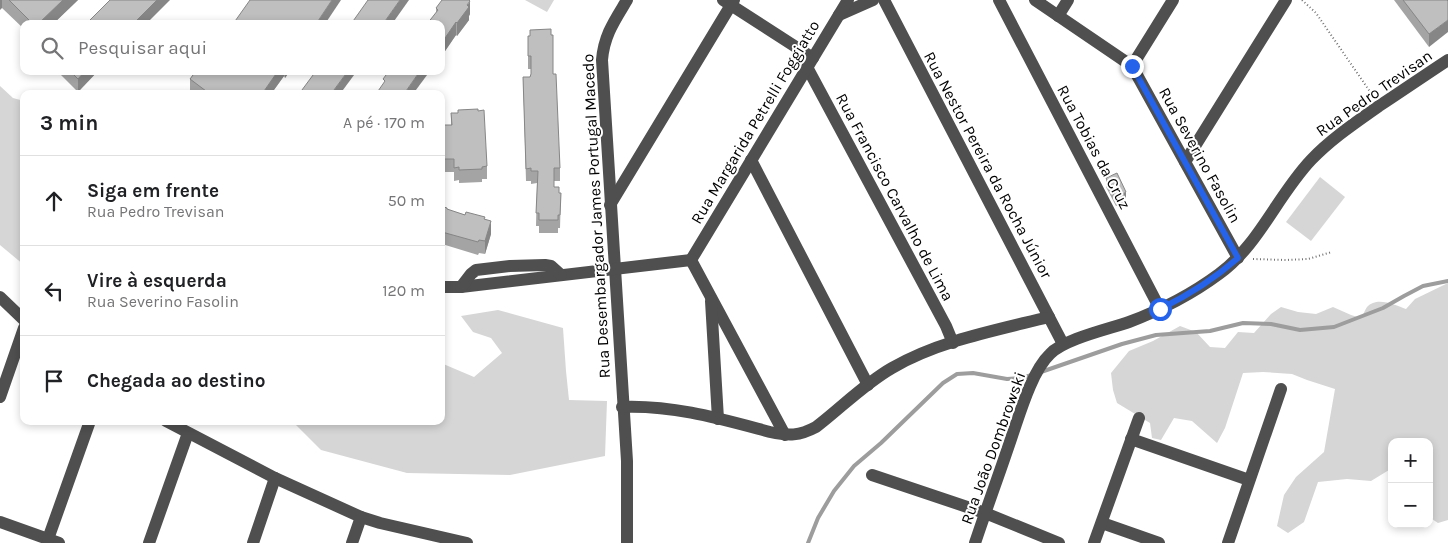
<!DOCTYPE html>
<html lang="pt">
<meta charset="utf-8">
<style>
:root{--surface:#fff;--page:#f2f2f2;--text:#202124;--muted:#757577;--line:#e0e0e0}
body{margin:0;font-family:Karla,sans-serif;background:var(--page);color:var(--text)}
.controls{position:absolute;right:15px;bottom:15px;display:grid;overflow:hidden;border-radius:10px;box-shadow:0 2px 8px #0003}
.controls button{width:45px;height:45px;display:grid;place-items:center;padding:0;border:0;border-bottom:1px solid var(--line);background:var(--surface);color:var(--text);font:25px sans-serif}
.stop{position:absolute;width:15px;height:15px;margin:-11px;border:4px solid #2563eb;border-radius:50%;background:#fff}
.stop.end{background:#2563eb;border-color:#fff;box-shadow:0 1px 5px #0008}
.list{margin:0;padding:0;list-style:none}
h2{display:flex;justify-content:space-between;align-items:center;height:65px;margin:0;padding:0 20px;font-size:21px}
h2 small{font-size:16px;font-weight:400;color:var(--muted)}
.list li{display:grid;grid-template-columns:32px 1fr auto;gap:15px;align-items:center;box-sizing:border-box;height:90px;padding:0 20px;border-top:1px solid var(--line)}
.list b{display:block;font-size:19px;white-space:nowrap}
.list p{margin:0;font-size:16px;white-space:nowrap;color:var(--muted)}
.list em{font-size:16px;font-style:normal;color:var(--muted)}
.icon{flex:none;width:28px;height:28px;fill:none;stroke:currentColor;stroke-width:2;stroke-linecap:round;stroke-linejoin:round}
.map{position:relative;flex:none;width:1448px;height:543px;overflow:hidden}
.search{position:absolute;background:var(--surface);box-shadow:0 2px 8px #0003;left:20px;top:20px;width:425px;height:55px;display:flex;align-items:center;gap:12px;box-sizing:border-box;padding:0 18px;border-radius:10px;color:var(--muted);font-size:19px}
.panel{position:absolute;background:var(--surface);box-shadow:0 2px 8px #0003;left:20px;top:90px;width:425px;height:335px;border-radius:10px}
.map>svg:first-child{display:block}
.green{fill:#d6d6d6}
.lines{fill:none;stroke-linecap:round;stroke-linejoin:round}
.stream{stroke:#9d9d9d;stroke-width:4}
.path{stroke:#717171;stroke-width:2;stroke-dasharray:1 2.5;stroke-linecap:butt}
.minor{stroke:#4f4f4f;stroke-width:12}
.wall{fill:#a4a4a4}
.shaded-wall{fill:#868686}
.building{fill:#bfbfbf;stroke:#868686}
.route{stroke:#2563eb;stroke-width:6}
.labels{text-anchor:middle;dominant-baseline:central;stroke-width:4;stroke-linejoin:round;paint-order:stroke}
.street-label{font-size:16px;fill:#000;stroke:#fff}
</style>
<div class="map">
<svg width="1448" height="543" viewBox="0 0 1448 543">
<rect width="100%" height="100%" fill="#fff"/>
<g class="green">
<path d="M525 0H554L547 12Z"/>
<path d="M0 86 13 98 24 101V265L0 245Z"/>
<path d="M1320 177 1345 197 1311 241 1286 222Z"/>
<path d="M1448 283V520L1438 523 1429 517V442H1392V473L1389 470 1371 481 1347 479 1318 482 1304 522 1288 533 1277 526 1284 495 1296 477 1324 452 1335 389 1307 380 1292 374 1263 372 1243 373 1225 428 1217 443 1192 421 1174 418 1161 440 1152 438 1150 423 1117 403 1113 390 1111 373 1129 351 1153 341 1180 326 1196 332 1210 347 1225 348 1238 332 1254 333 1271 314 1281 307 1298 312 1316 314 1333 307 1351 315 1361 318C1363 315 1365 310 1367 307 1377 296 1395 305 1406 309L1415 299Z"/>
<path d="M498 310 563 328 566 371 569 400 607 401 605 456 510 475 407 473 321 450 292 421H441V363L474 377 502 353 491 338 473 332 461 316Z"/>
</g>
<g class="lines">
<g class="stream">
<path d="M1041 372 1122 344 1156 335 1210 331 1243 323 1271 324 1300 330 1334 327 1383 308 1404 296 1423 286 1448 281"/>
<path d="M808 543 818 518 834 491 854 466 881 443 943 383 957 374 973 373 1007 379 1021 378 1032 375"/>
</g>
<g class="path">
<path d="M1302 0 1316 13 1373 96"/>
<path d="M1253 259 1286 260 1308 259 1332 252"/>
</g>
<g class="minor">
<path d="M627 0C615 20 604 35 602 60L627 461V543"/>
<path d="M723 0 813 58"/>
<path d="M884 0 1063 344"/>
<path d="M999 0 1160 309"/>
<path d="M1035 0 1132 66 1238 258"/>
<path d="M839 15 873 0"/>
<path d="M1058 16 1068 0"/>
<path d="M1132 66 1173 0"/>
<path d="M807 67 946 326 953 343"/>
<path d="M751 160 868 385"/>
<path d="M1185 162 1286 0"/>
<path d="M610 205 734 0"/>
<path d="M691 260 848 0"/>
<path d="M691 260 785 435"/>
<path d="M441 287H461L691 260"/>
<path d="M461 287 471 274 476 270 510 266 545 265 551 266 561 275"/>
<path d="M0 297 24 320"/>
<path d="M711 301 718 419"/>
<path d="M0 397 24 328"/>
<path d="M622 407C674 405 721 419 770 432 789 436 799 436 816 427 841 408 864 384 892 368 938 341 997 330 1049 317"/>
<path d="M166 421 275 478 361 517 380 523 467 543"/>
<path d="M1131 439 1249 480"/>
<path d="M872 475 985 513 1059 543"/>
<path d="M0 522 59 543"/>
<path d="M1102 523 1159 543"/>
<path d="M48 539 90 421"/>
<path d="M149 543 188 433"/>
<path d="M253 543 275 478"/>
<path d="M352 543 361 517"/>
<path d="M975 543C987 507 1000 472 1012 436 1020 413 1032 371 1050 354 1064 339 1109 329 1129 322 1161 310 1192 294 1219 274 1259 245 1277 196 1311 160 1331 139 1355 123 1379 106 1402 91 1425 75 1448 60"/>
<path d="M1094 543 1139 418"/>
<path d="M1228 543 1281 389"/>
</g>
</g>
<g class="wall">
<path d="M0 0H78L53 24H24V29L2 8Z"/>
<path d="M1394 0H1447L1429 47Z"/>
<path d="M436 8 470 14 469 16V20L457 36 456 35 441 57V24L436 13Z"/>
<path d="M528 36 553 74 560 168V181H554V187L559 193H561L560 228H558V233H539V226H536L537 183 531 184V181H526L523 77H530L531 74V69H528Z"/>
<path d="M57 71H98L78 92Z"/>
<path d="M196 71H290L285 78 284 76 271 94H193L190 91V79Z"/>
<path d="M451 113 487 166V179H482V182L459 183V180L454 181V172H441V125H451Z"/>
<path d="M1106 178 1126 201 1116 206 1106 187Z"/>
<path d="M441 206 447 210 485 220 491 234 485 254 479 253 478 255 442 244 441 247Z"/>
</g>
<g class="shaded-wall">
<path d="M0 0H2V8L0 10Z"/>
<path d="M63 0H78L53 24H38Z"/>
<path d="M157 0H170L146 24H133Z"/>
<path d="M332 0H341L325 24H316Z"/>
<path d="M400 0H409L392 24H383Z"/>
<path d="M470 1V14L469 16V20L457 36V23Z"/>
<path d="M1448 20V32L1429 47V34Z"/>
<path d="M456 22V35L441 57V44Z"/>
<path d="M85 71H98L78 92V79Z"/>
<path d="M278 71H284V76L271 94H262Z"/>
<path d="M285 71H290L285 78Z"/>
<path d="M348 71H357L340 94H331Z"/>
<path d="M420 71H430L413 94H404Z"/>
<path d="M1126 192V201L1116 206V198Z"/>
<path d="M491 221V234L485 254V241Z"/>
<path d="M442 232V244L441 247V234Z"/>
</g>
<g class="building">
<path d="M9 0H63L38 24H33Z"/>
<path d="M110 0H157L133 24H86Z"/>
<path d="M250 0H332L316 24H233Z"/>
<path d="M368 0H400L383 24H351Z"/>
<path d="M442 0H469L470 1 467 5 469 7 457 23 456 22 441 44V24H427L438 10 436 8Z"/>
<path d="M1403 0H1447L1448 1V20L1429 34Z"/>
<path d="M551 29V35H553V74H556L560 168H554V187H559V193H561L560 215H558V220H539V213H536L538 171H531V168L526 169 523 77H530L531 74V56H528V36H530V30Z"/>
<path d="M70 71H85L78 79Z"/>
<path d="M196 71H278L262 94H210L190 79Z"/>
<path d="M316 71H348L331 94H299Z"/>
<path d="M389 71H420L404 94 403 93 402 94H376L385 81 383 79Z"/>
<path d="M478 109V111L484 110 487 166 482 167V169L459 170V167L454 168V159H441V125H452L451 113H458V110Z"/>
<path d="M1117 173 1126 192 1116 198 1106 178Z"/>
<path d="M441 206 447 208V209L465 215 466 212 485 217 484 219 491 221 485 241 479 240 478 242 442 232 441 234Z"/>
</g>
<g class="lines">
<path class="route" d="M1132 66 1238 258C1214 279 1189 295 1160 309"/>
</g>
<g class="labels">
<g class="street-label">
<text transform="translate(1374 93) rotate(-35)">Rua Pedro Trevisan</text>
<text transform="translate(755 122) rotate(-59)">Rua Margarida Petrelli Foggiatto</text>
<text transform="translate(1094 147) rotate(62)">Rua Tobias da Cruz</text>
<text transform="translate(1200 155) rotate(61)">Rua Severino Fasolin</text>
<text transform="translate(988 165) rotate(62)">Rua Nestor Pereira da Rocha Júnior</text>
<text transform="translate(895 197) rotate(62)">Rua Francisco Carvalho de Lima</text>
<text transform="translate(596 216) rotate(-93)">Rua Desembargador James Portugal Macedo</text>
<text transform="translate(993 448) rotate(-70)">Rua João Dombrowski</text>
</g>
</g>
</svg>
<div class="controls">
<button>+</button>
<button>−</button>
</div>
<div class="stop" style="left:1160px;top:309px"></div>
<div class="stop end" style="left:1132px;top:66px"></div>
<div class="search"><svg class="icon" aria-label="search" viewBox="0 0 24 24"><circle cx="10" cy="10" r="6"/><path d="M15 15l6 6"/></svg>Pesquisar aqui</div>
<section class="panel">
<h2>3 min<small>A pé · 170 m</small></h2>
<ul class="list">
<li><svg class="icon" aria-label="ahead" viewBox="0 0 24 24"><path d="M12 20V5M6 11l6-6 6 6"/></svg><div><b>Siga em frente</b><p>Rua Pedro Trevisan</p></div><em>50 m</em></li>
<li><svg class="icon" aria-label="left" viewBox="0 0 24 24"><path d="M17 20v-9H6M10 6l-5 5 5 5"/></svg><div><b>Vire à esquerda</b><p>Rua Severino Fasolin</p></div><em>120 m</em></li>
<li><svg class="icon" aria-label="arrive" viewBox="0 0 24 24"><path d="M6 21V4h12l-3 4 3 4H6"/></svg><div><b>Chegada ao destino</b></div></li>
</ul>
</section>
</div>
